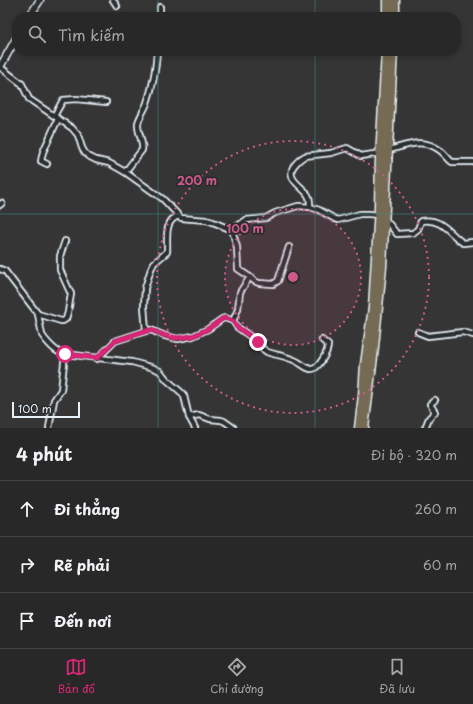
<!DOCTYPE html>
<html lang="vi">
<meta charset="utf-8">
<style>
:root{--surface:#282828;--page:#343434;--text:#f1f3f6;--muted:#a5a6a8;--line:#444445;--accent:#db2777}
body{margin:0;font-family:"Playpen Sans",sans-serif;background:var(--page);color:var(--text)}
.scale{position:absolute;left:12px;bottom:10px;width:68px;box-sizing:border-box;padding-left:4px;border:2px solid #e8f1f8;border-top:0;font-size:11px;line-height:14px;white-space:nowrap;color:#e8f1f8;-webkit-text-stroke:3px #2a2d2e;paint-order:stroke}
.stop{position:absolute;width:12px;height:12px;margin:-9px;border:3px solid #db2777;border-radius:50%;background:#fff}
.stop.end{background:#db2777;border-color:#fff;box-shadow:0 1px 4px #0008}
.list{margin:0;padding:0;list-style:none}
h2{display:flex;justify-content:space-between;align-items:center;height:52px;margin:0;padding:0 16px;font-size:17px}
h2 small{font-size:13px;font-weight:400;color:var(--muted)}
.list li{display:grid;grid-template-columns:26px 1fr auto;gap:12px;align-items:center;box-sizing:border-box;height:56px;padding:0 16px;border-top:1px solid var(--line)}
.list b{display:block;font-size:15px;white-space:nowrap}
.list em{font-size:13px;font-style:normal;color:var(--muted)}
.icon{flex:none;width:22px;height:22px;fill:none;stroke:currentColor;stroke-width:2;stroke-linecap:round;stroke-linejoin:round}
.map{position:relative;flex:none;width:473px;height:428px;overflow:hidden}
.search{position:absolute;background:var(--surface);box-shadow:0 2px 6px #0003;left:12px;right:12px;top:12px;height:44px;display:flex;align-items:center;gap:10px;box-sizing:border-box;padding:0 14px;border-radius:16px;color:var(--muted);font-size:15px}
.sheet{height:220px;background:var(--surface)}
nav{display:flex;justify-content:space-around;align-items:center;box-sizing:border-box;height:56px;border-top:1px solid var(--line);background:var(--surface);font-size:11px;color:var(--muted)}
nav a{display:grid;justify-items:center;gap:2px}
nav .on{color:var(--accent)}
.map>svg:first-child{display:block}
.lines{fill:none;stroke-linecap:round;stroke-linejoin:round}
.minor-casing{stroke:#e8f1f8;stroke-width:8}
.tertiary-casing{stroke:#e8f1f8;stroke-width:9}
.trunk-casing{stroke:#e8f1f8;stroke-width:11}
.minor{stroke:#2a2d2e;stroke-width:4.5}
.tertiary{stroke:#2a2d2e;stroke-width:6}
.trunk{stroke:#746b52;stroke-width:8}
.route{stroke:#db2777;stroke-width:5}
.grid{fill:none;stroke:#3a8f8a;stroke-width:1;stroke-opacity:0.55}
.ring{fill:none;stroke:#cd598a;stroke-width:2;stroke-dasharray:2 4}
.centre{fill:#cd598a;stroke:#2a2d2e;stroke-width:2}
.ring-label{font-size:12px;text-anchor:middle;font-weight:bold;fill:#cd598a;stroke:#2a2d2e;stroke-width:3.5;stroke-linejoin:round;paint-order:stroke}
</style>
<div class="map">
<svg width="473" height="428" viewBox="0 0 473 428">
<rect width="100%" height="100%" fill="#363535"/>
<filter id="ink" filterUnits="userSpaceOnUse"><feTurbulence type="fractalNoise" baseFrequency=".025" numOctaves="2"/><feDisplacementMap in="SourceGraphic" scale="8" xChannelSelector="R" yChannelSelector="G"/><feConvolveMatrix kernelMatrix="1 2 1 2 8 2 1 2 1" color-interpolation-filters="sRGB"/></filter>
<g filter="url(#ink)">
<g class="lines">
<defs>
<g id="minor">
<path d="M113 0 117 6"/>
<path d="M160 17V7"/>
<path d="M0 67 22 84 29 99 72 128 78 135 82 148 85 153 90 157 96 160 109 163 125 172 163 199 181 218 206 220 213 222 232 230 246 220 266 218 275 213 298 206 310 207 319 210 335 219 338 220 360 214H369L379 215"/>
<path d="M54 116 63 100 76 99 106 102"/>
<path d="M389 150C408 145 423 137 441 151 445 154 448 159 452 162H473"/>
<path d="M47 164 41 161 43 152 58 119"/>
<path d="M125 172 142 150C144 142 137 132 138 123 140 116 145 109 147 103 153 86 156 69 157 51"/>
<path d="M0 205 2 203"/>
<path d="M310 207C310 204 310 200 309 197 305 187 286 181 293 167 296 163 301 158 305 156L331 153 347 148 361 156 381 153"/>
<path d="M385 219 397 234 413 233 418 229 421 221C442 218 448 232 463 243L473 242"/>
<path d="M232 230 237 247 238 269 250 277 254 281 259 283 273 284 278 281 289 247"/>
<path d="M0 269 5 271 38 314 42 335C45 340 54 350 59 352 61 353 63 354 65 354L132 362 154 368 160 371 167 380 182 393 184 396 189 417 195 428"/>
<path d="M38 314 61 321H63L66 319 68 312 71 294 60 270V256L65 241"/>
<path d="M233 321 238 309 240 292 250 277"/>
<path d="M146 331 144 306 145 288 151 269 154 263 167 252C168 240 163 220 179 216"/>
<path d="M418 332 428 336 463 332 473 335"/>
<path d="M97 359 115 341 146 331 151 330 165 336 178 339 193 336 208 329 222 319 225 318 233 321 237 327 258 342 263 349 267 352C276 355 285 356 294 360 300 362 305 368 311 369 318 370 328 352 328 345L322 340"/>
<path d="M189 417 199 415 210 419 221 420 224 421 234 428"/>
<path d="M49 428 54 400 61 390 65 354"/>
<path d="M425 428 429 418 435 412 430 404 435 400"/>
</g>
<g id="tertiary">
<path d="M29 17 40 0"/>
<path d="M0 67 17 37"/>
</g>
<g id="trunk">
<path d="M387 0V17"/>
<path d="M395 17V0"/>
<path d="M359 428 363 395 365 364 373 307 379 207 380 157 386 51"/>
<path d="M364 428 373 357 382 267 393 51"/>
</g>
</defs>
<use href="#minor" class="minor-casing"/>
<use href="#tertiary" class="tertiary-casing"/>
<use href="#trunk" class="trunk-casing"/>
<use href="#minor" class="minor"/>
<use href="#tertiary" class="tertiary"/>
<use href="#trunk" class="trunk"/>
</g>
</g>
<g class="lines" filter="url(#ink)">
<path class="route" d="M65 354 97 358 115 341 146 331 151 330 166 336 178 338 193 336 208 329 222 319 225 318 233 321 237 327 258 342"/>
</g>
<path class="grid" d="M158 0V17M315 0V17M158 51V428M315 51V428M0 214H473"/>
<circle cx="293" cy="277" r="68" fill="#cd598a" fill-opacity=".12"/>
<g class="ring">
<circle cx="293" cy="277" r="68"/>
<circle cx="293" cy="277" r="136"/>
</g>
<circle cx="293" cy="277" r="6" class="centre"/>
<g class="ring-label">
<text x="197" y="185">200 m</text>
<text x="245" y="233">100 m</text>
</g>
</svg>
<div class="scale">100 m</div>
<div class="stop" style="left:65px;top:354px"></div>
<div class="stop end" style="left:258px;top:342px"></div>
<div class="search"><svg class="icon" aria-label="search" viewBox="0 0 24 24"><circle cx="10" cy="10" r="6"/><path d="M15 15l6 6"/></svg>Tìm kiếm</div>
</div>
<section class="sheet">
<h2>4 phút<small>Đi bộ · 320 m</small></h2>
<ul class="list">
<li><svg class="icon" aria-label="ahead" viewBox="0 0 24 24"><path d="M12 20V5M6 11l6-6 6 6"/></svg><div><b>Đi thẳng</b></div><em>260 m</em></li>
<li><svg class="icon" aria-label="right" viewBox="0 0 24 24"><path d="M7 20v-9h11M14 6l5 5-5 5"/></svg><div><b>Rẽ phải</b></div><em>60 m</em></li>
<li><svg class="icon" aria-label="arrive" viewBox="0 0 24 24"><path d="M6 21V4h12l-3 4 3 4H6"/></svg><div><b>Đến nơi</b></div></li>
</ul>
</section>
<nav>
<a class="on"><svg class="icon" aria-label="map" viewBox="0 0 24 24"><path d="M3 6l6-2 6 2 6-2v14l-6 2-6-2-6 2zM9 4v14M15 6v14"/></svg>Bản đồ</a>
<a><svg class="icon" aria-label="directions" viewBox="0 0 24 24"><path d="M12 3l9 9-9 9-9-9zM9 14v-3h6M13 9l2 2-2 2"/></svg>Chỉ đường</a>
<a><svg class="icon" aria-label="saved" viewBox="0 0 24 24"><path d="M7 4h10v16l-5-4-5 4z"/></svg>Đã lưu</a>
</nav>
